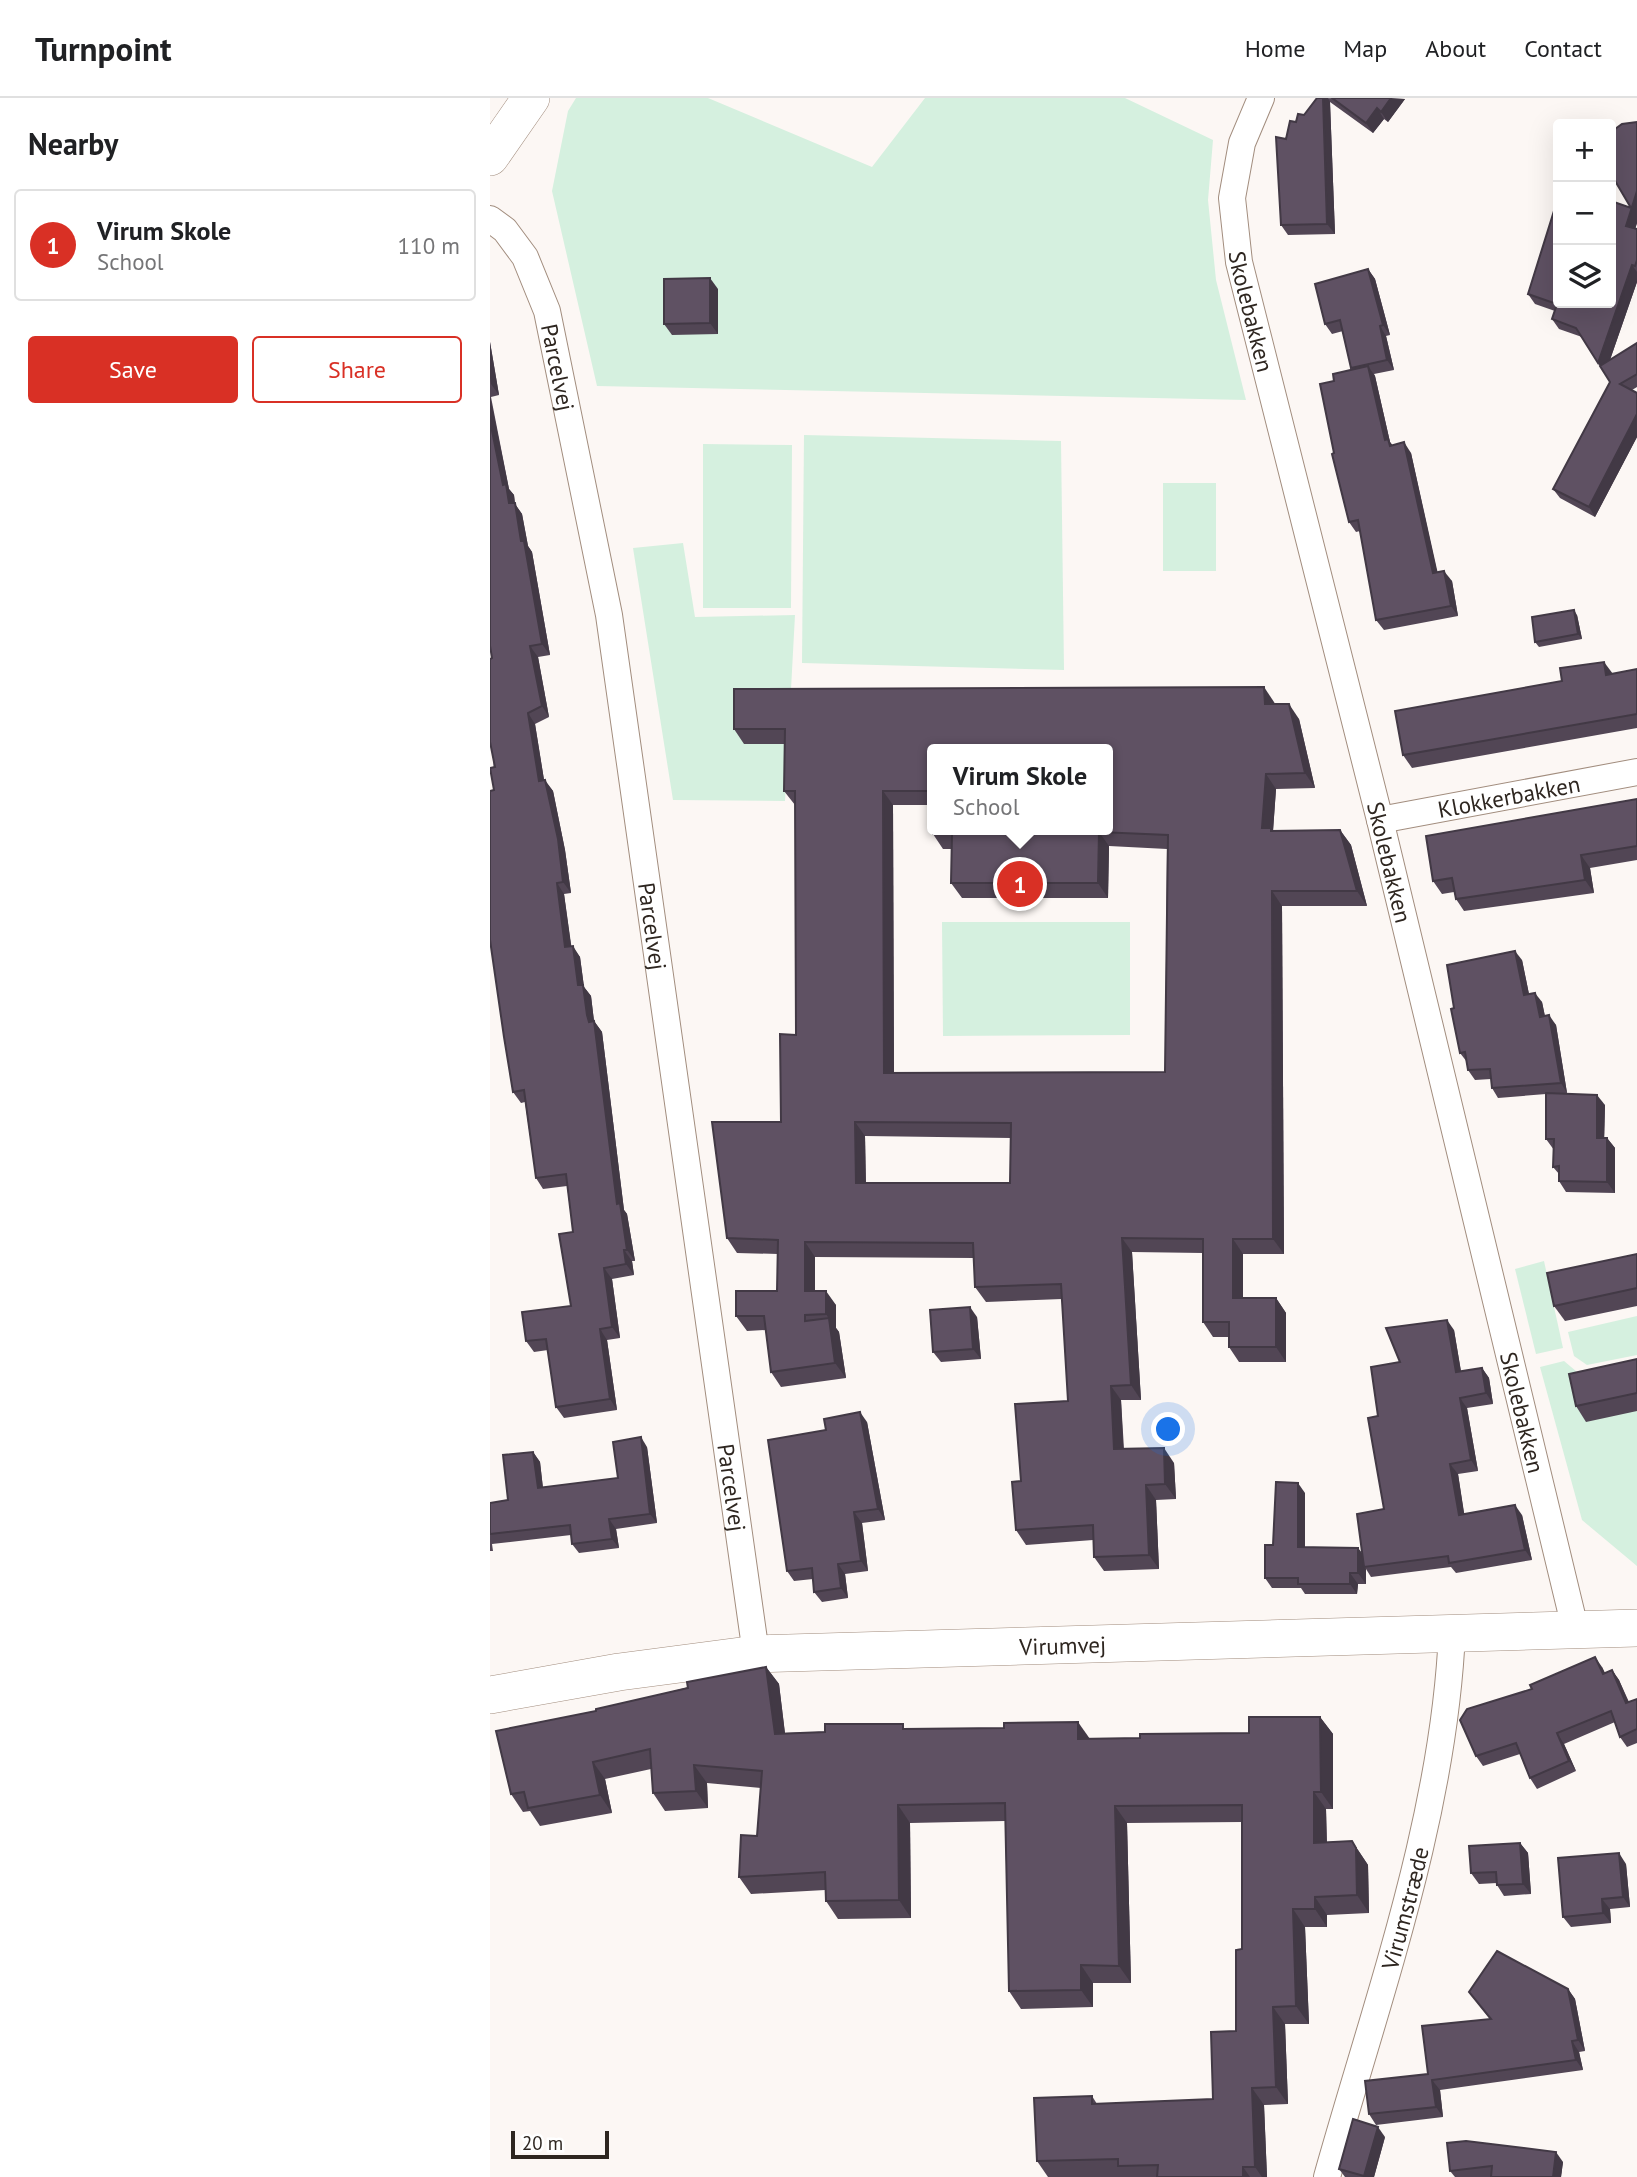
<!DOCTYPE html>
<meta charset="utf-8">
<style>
:root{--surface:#fff;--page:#f6f6f6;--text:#202124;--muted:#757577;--line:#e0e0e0;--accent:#d93025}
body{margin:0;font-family:"PT Sans",sans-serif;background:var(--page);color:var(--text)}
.controls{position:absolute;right:21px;top:21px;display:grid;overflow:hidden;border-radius:7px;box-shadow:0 7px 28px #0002}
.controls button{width:63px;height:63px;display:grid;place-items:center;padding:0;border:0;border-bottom:2px solid var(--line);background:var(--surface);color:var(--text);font:35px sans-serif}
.scale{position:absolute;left:21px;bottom:18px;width:98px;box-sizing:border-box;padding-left:7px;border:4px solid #2e2620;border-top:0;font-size:19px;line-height:24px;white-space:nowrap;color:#2e2620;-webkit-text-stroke:5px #fff;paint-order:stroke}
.you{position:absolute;left:679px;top:1332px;width:24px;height:24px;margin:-18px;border:5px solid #fff;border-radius:50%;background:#1a73e8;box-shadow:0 0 0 10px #1a73e833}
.badge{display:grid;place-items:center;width:46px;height:46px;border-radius:50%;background:var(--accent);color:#fff;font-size:23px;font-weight:700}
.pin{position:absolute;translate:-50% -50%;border:4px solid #fff;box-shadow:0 2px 7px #0006}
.popup{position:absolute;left:437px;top:646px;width:186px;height:91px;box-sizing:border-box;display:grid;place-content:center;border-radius:7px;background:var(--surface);filter:drop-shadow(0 2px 5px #0005);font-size:23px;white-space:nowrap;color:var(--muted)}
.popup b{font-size:26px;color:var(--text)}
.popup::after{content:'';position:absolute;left:50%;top:100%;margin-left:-14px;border:14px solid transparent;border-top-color:var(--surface)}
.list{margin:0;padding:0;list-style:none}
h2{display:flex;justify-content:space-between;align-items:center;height:91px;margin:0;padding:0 28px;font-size:30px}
h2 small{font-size:23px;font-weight:400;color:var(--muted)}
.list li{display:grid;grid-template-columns:46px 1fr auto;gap:21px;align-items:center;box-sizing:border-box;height:112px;margin:0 14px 14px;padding:0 14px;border:2px solid var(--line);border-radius:7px}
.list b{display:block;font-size:26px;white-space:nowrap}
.list p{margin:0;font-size:23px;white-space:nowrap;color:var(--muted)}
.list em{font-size:23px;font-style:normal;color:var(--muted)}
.actions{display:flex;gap:14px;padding:21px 28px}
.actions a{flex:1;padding:16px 0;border:2px solid var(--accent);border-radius:7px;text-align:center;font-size:24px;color:var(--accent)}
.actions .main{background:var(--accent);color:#fff}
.icon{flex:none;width:38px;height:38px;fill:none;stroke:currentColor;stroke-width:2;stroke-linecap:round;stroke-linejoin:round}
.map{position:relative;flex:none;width:1147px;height:2079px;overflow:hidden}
header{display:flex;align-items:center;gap:42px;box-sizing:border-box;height:98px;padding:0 35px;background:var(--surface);border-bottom:2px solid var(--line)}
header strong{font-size:33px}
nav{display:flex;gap:38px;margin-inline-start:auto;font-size:24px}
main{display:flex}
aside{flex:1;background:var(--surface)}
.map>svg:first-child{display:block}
.green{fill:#d5f0df}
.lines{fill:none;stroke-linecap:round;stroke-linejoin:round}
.street-casing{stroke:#a28d7e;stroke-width:28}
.secondary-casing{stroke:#a28d7e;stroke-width:38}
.street{stroke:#fff;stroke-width:26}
.secondary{stroke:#fff;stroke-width:37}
.wall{fill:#524655;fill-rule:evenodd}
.shaded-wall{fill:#423945}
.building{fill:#5f5163;stroke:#423945;stroke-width:2;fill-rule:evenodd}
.labels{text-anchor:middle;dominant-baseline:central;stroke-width:7;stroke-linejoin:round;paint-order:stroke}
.street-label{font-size:23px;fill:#2e2620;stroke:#fff}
</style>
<header>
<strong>Turnpoint</strong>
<nav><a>Home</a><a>Map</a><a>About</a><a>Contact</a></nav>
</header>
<main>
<aside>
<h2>Nearby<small></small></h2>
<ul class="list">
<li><span class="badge">1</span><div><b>Virum Skole</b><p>School</p></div><em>110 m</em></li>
</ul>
<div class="actions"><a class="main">Save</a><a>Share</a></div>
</aside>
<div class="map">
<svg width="1147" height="2079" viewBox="0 0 1147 2079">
<rect width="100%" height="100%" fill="#fcf7f4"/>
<g class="green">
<path d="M86 0H218L382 69 435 0H635L723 42 718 102 726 182 756 302 107 288 62 93 78 13Z"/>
<path d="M314 337 571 343 574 572 312 565Z"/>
<path d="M213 346 302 347 301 510H213Z"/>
<rect x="673" y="385" width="53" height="88"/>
<path d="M193 445 205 519 305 517 295 703 183 702 143 450Z"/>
<path d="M452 824H640V937L453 938Z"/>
<path d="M1054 1163 1073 1250 1046 1256 1025 1171Z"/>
<path d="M1147 1218V1257L1097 1267 1084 1258 1078 1234Z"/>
<path d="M1074 1263 1093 1279 1147 1313V1468L1092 1422 1050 1269Z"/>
</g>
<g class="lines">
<defs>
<g id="street">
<path id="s1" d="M771 0 752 45 742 100 749 164 890 722 1085 1530"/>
<path id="s2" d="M0 121 15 132 35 159 57 213 119 517 266 1556"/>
<path id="s3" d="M890 722 1147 674"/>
<path id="s4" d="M837 2079C887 1901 954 1719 962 1534"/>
</g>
<g id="secondary">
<path d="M0 59 41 0"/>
<path id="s5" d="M0 1597 129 1574 266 1556 1147 1530"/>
</g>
</defs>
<use href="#street" class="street-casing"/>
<use href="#secondary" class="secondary-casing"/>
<use href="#street" class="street"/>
<use href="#secondary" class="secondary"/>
</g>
<g class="wall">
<path d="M827 0 915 1 898 24 894 21 883 35 840 4 845 136 798 137 791 127 796 41 806 24 814 17Z"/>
<path d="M1147 24V125L1145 131H1147V184L1120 262 1147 245V289L1142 292 1147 295V339L1105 419 1070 400 1063 391 1120 284 1092 239 1069 231 1062 221 1065 213 1045 206 1038 196 1068 205 1141 110Z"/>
<path d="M878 171 885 181 900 237 896 238 904 272 884 276 885 278 900 344 903 348 921 355 947 474 962 483 968 518 894 532 886 522 870 433 866 434 859 424 844 355V283L862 271 853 233 842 236 835 226Z"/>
<path d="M228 191V236L182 237 174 226Z"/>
<path d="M0 244 9 297 1 299 19 391 24 397 25 406 32 416 38 448 42 454 60 557 48 559 59 619 45 626 54 682 63 693 75 752 81 795 74 796 81 848 90 859 94 889 101 898 104 923 112 934 134 1112 137 1116 145 1163H142L144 1177 122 1181 130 1240 117 1242 127 1312 74 1320 66 1309 58 1252 44 1254 36 1243 81 1208 83 1134 77 1088 53 1091 46 1080 35 1004 31 1005 23 994 4 692 2 560 0 548Z"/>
<path d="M1087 517 1092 541 1049 549 1045 544Z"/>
<path d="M1147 571V630L922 670 913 657 1122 576Z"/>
<path d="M784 604 785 606 809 621 825 690 786 691 783 733 850 732 861 747 877 808H792L794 1156H753V1200H786L796 1215V1264H749L739 1249V1239H723L713 1224V1155L642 1154 651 1302H631L634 1351 684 1365 686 1401 666 1402 669 1471 614 1473 604 1459 603 1442 536 1447 526 1432 531 1383 578 1303 572 1201 496 1204 485 1189 484 1160 325 1159V1193L346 1207V1230L349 1234 356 1280 291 1289 281 1274 276 1232 257 1233 246 1218 287 1193 288 1156 247 1155 237 1140 291 1024 306 937 305 707 294 693 295 646H254L244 631ZM403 707H443V736L453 751H462L461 785 472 800H618L619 748 677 751 675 974 404 975ZM375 1038 521 1040 520 1085H376Z"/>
<path d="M1147 701V762L1100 770 1104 795 974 813 966 801 964 794 952 796 943 783Z"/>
<path d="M1032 862 1039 896 1052 904 1055 918 1066 927 1077 995 1064 996 1115 1007 1114 1040H1117L1125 1050V1095L1076 1094 1069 1083V1076L1063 1069 1064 1052 1056 1041V996L1008 1000 1002 990 1001 981 985 982 978 972 977 964 970 955 964 910Z"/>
<path d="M1147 1156V1208L1075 1223 1064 1208Z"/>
<path d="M487 1219 491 1261 451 1264 443 1254Z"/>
<path d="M964 1232 971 1274 992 1270 999 1280 1003 1306 977 1310 988 1373 968 1376 974 1416 1032 1417 1042 1462 966 1475 961 1469 881 1479 876 1471V1486H868L867 1496H815L811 1490H782L775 1480 783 1447 815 1395V1449L868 1450 872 1456 894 1411 888 1318 910 1264Z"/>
<path d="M1147 1261V1313L1096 1324 1086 1308Z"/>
<path d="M377 1324 395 1422 372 1425 378 1473 355 1476 358 1500 332 1504 324 1494 323 1481 304 1483 297 1473Z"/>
<path d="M157 1349 167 1425 126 1431 129 1450 89 1455 82 1446 81 1437 2 1446 3 1453H0V1405L18 1402 43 1354 50 1364 53 1390 128 1380Z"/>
<path d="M276 1569 289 1586 295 1635 417 1631 600 1640H650L759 1635 830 1619 843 1636V1711H836L837 1744 862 1743 878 1767 879 1815 837 1817V1829H815L819 1926H795L798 2006 774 2007 777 2079H558L547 2063 602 1998 607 2006 723 2001 746 1933 752 1851V1724L637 1725 641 1885H603V1909L531 1911 519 1893 515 1723 420 1725 421 1820 348 1821 336 1803 335 1792 261 1796 249 1779 267 1738 271 1690 217 1685 218 1710 175 1713 163 1695 161 1671 115 1681 122 1715 50 1728 40 1713 33 1714 21 1696 106 1613Z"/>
<path d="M1112 1569 1115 1575 1122 1572 1129 1582 1139 1604 1147 1601V1645L1137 1649 1130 1639 1125 1624 1074 1646 1086 1673 1047 1691 1040 1680 1030 1656 993 1668 986 1658Z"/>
<path d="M1030 1745 1038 1755 1041 1796 1014 1798 1007 1787V1785L989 1786 981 1775Z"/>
<path d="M1136 1766 1140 1809 1120 1811 1121 1825 1081 1829 1073 1819Z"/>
<path d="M1078 1891 1085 1901 1095 1953 1089 1954 1093 1972 950 1992 953 2019 886 2027 879 2016 938 1976 1000 1921 979 1894Z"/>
<path d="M895 2039 884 2079H855L849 2071Z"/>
<path d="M957 2045 1073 2064 1071 2079H965L960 2073Z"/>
</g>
<g class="shaded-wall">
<path d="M833 0H838L840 4 845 136 837 126Z"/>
<path d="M901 0 915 1 898 24 891 14Z"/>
<path d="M887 10 894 21 883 35 876 25Z"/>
<path d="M1147 93V125L1143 138 1136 128Z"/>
<path d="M1142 167 1147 174V184L1115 276 1108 265Z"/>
<path d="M878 171 885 181 900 237 893 227Z"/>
<path d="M220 180 228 191V236L220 225Z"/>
<path d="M890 228 896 238 904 272 897 262Z"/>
<path d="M0 244 9 297 1 286 0 279Z"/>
<path d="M878 268 885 278 900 344 906 352 907 359 895 342Z"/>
<path d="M0 298 19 391 24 397 25 406 32 416 38 448 42 454 60 557 52 546 31 443 13 387 0 323Z"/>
<path d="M1147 316V339L1105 419 1099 409Z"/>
<path d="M914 344 921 355 950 485 943 475Z"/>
<path d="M954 473 962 483 968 518 961 508Z"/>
<path d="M1084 512 1087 517 1092 541 1088 536Z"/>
<path d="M40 548 48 559 59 619 52 608Z"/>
<path d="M1114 564 1123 576 1116 577Z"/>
<path d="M774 589 784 604 786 620 775 606Z"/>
<path d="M799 606 809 621 825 690 815 675Z"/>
<path d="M38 615 45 626 56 694 49 683Z"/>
<path d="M776 676 786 691 783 733 792 745 772 730Z"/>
<path d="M55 682 63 693 75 752 81 795 73 784Z"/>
<path d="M393 693 403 707 404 989 394 975Z"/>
<path d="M850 732 861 747 877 808 867 793Z"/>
<path d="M609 734 619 748 618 800 608 785Z"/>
<path d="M1091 757 1100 770 1104 795 1095 782Z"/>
<path d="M67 785 74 796 83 860 75 849Z"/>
<path d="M782 793 792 808 794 1156 783 1141Z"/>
<path d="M83 848 90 859 94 889 101 898 104 923 112 934 134 1112 137 1116 145 1163 137 1152 127 1106 99 924 88 887Z"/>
<path d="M1025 853 1032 862 1041 906 1034 897Z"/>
<path d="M1045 895 1052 904 1057 929 1050 919Z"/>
<path d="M1059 917 1066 927 1077 995 1071 985Z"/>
<path d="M1107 997 1115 1007 1114 1050 1107 1040Z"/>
<path d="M365 1024 375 1038 376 1099 366 1085Z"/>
<path d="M1117 1040 1125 1050V1095L1117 1084Z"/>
<path d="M632 1140 642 1154 651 1302 641 1287Z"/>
<path d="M743 1141 753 1156V1215L743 1200Z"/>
<path d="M315 1144 325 1159V1207L315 1193Z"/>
<path d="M134 1152 142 1163 144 1177 136 1166Z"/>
<path d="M114 1170 122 1181 130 1240 122 1229Z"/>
<path d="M336 1193 346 1207V1230L349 1234 356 1280 345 1265 339 1221 336 1216Z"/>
<path d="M786 1200 796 1215V1264L786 1249Z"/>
<path d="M480 1209 487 1219 491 1261 483 1251Z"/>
<path d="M957 1222 964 1232 973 1285 966 1274Z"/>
<path d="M110 1231 117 1242 127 1312 120 1301Z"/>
<path d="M992 1270 999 1280 1003 1306 996 1295Z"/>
<path d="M621 1288 631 1302 634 1366 624 1351Z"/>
<path d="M970 1300 977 1310 988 1373 981 1362Z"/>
<path d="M370 1314 377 1324 395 1422 388 1411Z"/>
<path d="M151 1339 157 1349 167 1425 160 1416Z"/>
<path d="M674 1350 684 1365 686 1401 675 1386Z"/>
<path d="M43 1354 50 1364 54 1400 48 1390Z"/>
<path d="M960 1366 968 1376 976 1427 969 1417Z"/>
<path d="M808 1385 815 1395V1460L808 1449Z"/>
<path d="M656 1387 666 1402 669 1471 659 1457Z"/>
<path d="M1025 1407 1032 1417 1042 1462 1035 1452Z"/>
<path d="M364 1414 372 1425 378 1473 371 1463Z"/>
<path d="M119 1421 126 1431 129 1450 122 1441Z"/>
<path d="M868 1450 876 1460 874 1469 876 1471V1486L868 1475Z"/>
<path d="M348 1466 355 1476 358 1500 351 1490Z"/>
<path d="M860 1475 868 1486 867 1496 860 1486Z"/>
<path d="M1105 1559 1112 1569 1120 1586 1113 1576Z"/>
<path d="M276 1569 289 1586 297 1653 285 1636Z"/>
<path d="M1122 1572 1129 1582 1143 1615 1136 1605Z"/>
<path d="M830 1619 843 1636V1711L831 1694Z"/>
<path d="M588 1624 600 1641H588Z"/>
<path d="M1067 1635 1074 1646 1086 1673 1079 1663Z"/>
<path d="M103 1664 115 1681 122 1715 110 1697Z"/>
<path d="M204 1667 217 1685 218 1710 206 1693Z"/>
<path d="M824 1694 836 1711 837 1762 824 1745Z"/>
<path d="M408 1707 420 1725 421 1820 409 1802Z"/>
<path d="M625 1708 637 1725 641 1885 629 1868Z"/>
<path d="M862 1743 878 1767 879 1815 867 1797Z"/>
<path d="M1030 1745 1038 1755 1041 1796 1033 1786Z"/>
<path d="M1129 1755 1136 1766 1140 1809 1133 1799Z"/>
<path d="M825 1799 837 1817V1829L825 1811Z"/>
<path d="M1112 1801 1120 1811 1121 1825 1113 1815Z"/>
<path d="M803 1811 815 1829 819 1926 806 1908Z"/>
<path d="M591 1867 603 1885V1909L591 1892Z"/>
<path d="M1078 1891 1085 1901 1095 1953 1088 1942Z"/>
<path d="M783 1909 795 1926 798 2006 786 1989Z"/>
<path d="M1082 1943 1089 1954 1093 1972 1086 1962Z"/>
<path d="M942 1982 950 1992 953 2019 946 2009Z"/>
<path d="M762 1990 774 2007 777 2079H772L765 2069Z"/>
<path d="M888 2029 895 2039 884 2079H874V2078Z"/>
<path d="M1066 2054 1073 2064 1071 2079H1063Z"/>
<path d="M753 2069 760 2079H753Z"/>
</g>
<g class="building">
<path d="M827 0H833L837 126 791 127 786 39 796 41 800 23 806 24 808 16 814 17Z"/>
<path d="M842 0H901L891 14 887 10 876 25Z"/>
<path d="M1147 24V93L1136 128 1147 131V162L1145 168 1142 167 1108 265 1086 230 1062 221 1067 206 1038 196 1068 100V205H1121V103L1141 110 1121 76V34L1132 26Z"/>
<path d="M878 171 893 227 890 228 897 262 861 270 850 222 835 226 825 186Z"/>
<path d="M220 180V225L174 226V181Z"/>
<path d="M1147 245V276L1130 286 1147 295V316L1099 409 1063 391 1120 284 1110 268Z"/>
<path d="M878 268 895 342 898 341 900 348 914 344 943 475 954 473 961 508 886 522 868 422 859 424 842 356 844 355 830 286 844 283 843 276Z"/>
<path d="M0 323 13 387 16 386 19 405H25L31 443H34L52 546 40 548 52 608 38 615 49 683 55 682 68 741 73 784 67 785 75 849 83 848 88 887H93L97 917 99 924 104 923 127 1106 130 1105 137 1152H134L136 1166 114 1170 122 1229 110 1231 120 1301 66 1309 56 1241 36 1243 32 1214 81 1208 69 1136 83 1134 76 1076 46 1080 34 992 23 994 14 939 0 842V693L4 692 0 670 5 669 0 644V561L2 560 0 548Z"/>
<path d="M1084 512 1088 536 1045 544 1042 519Z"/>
<path d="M1114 564 1116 577 1147 571V616L913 657 905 613 1072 583 1070 570Z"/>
<path d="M774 589 775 606H799L815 675 776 676 772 730H781V733L850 732 867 793H782L783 1141H743V1200H786V1249H739V1224H713V1141L632 1140 641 1287 621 1288 624 1351 674 1350 675 1386 656 1387 659 1457 604 1459 603 1427 526 1432 522 1384 531 1383 525 1306 578 1303 571 1186 485 1189 483 1145 315 1144V1193H336V1216L315 1217V1223L339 1220 345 1265 281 1274 274 1218H246V1193H287L288 1142 237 1140 222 1024H291L290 936 306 937 305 693H294L295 631H244V591ZM443 651H618V732H443V736H462L461 785H608L609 734 678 737 675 974 394 975 393 693H443ZM365 1024 521 1025 520 1085H366Z"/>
<path d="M1147 701V748L1091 757 1095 782 966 801 962 780 943 783 936 738Z"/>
<path d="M1025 853 1034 897 1045 895 1050 919 1059 917 1071 985 1002 990 1000 971 978 972 975 954 970 955 961 911 964 910 957 867Z"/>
<path d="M1056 995 1107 997V1040H1117V1084L1069 1083V1068L1063 1069 1064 1041H1056Z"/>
<path d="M1147 1156V1190L1064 1208 1057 1175Z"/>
<path d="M480 1209 483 1251 443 1254 440 1212Z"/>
<path d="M957 1222 966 1274 992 1270 996 1295 970 1300 981 1362 960 1366 969 1417 1025 1407 1035 1452 959 1465 958 1458 874 1469 867 1416 894 1411 878 1320 888 1318 881 1269 910 1264 896 1230Z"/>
<path d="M1147 1261V1295L1086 1308 1079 1276Z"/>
<path d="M370 1314 388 1411 364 1414 371 1463 348 1466 351 1490 324 1494 322 1470 297 1473 278 1342 336 1332 334 1321Z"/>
<path d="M151 1339 160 1416 119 1421 122 1441 82 1446 80 1427 0 1436V1405L18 1402 13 1357 43 1354 48 1390 128 1380 123 1344Z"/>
<path d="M786 1384 808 1385V1449L868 1450V1475H860V1486H808V1480H775V1447H783Z"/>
<path d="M1105 1559 1113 1576 1122 1572 1136 1605 1147 1601V1631L1130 1639 1121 1613 1067 1635 1079 1663 1040 1680 1026 1645 986 1658 970 1622 977 1611 1042 1591 1040 1587Z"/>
<path d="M276 1569 285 1636 335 1634V1626H413V1631L514 1630V1625L588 1624V1641L650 1640V1636L759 1635V1619H830L831 1694H824V1745L862 1743 866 1750 867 1797 825 1799V1811H803L806 1908 783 1909 786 1989 762 1990 765 2069H753V2079H667L668 2067 628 2068V2061L547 2063 544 2000 602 1998V2006L723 2001 721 1934 746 1933V1852L752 1851V1707L625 1708 629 1868 591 1867V1892L519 1893 515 1705 408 1707 409 1802 336 1803 335 1774 249 1779 251 1737 267 1738 272 1673 204 1667 206 1693 163 1695 160 1651 103 1664 110 1697 38 1710 34 1694 21 1696 6 1633 106 1613V1611L198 1590 197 1584Z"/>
<path d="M1030 1745 1033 1786 1007 1787 1006 1774 981 1775 979 1748Z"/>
<path d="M1129 1755 1133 1799 1112 1801 1113 1815 1073 1819 1068 1760Z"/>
<path d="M1007 1853 1078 1891 1088 1942 1082 1943 1086 1962 942 1982 946 2009 879 2016 875 1983 938 1976 932 1928 1001 1921 979 1894Z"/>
<path d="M863 2021 888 2029 874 2078 849 2071Z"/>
<path d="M976 2043 1066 2054 1063 2079H1001L1002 2068 960 2073 957 2045Z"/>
</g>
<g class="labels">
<g class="street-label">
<text stroke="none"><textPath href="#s1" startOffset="220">Skolebakken</textPath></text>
<text stroke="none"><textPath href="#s2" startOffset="168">Parcelvej</textPath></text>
<text stroke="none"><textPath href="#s3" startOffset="131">Klokkerbakken</textPath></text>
<text stroke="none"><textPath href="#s1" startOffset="788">Skolebakken</textPath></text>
<text stroke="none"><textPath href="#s2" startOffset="735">Parcelvej</textPath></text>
<text stroke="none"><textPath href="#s1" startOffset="1354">Skolebakken</textPath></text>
<text stroke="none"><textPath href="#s2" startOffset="1302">Parcelvej</textPath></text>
<text stroke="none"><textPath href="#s5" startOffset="576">Virumvej</textPath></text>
<text stroke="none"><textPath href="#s4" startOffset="280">Virumstræde</textPath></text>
</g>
</g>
</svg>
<div class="controls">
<button>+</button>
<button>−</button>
<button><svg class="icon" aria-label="layers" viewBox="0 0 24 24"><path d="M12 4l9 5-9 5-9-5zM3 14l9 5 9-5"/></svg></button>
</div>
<div class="scale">20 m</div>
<div class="you"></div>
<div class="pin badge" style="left:530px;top:786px">1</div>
<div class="popup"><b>Virum Skole</b>School</div>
</div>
</main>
